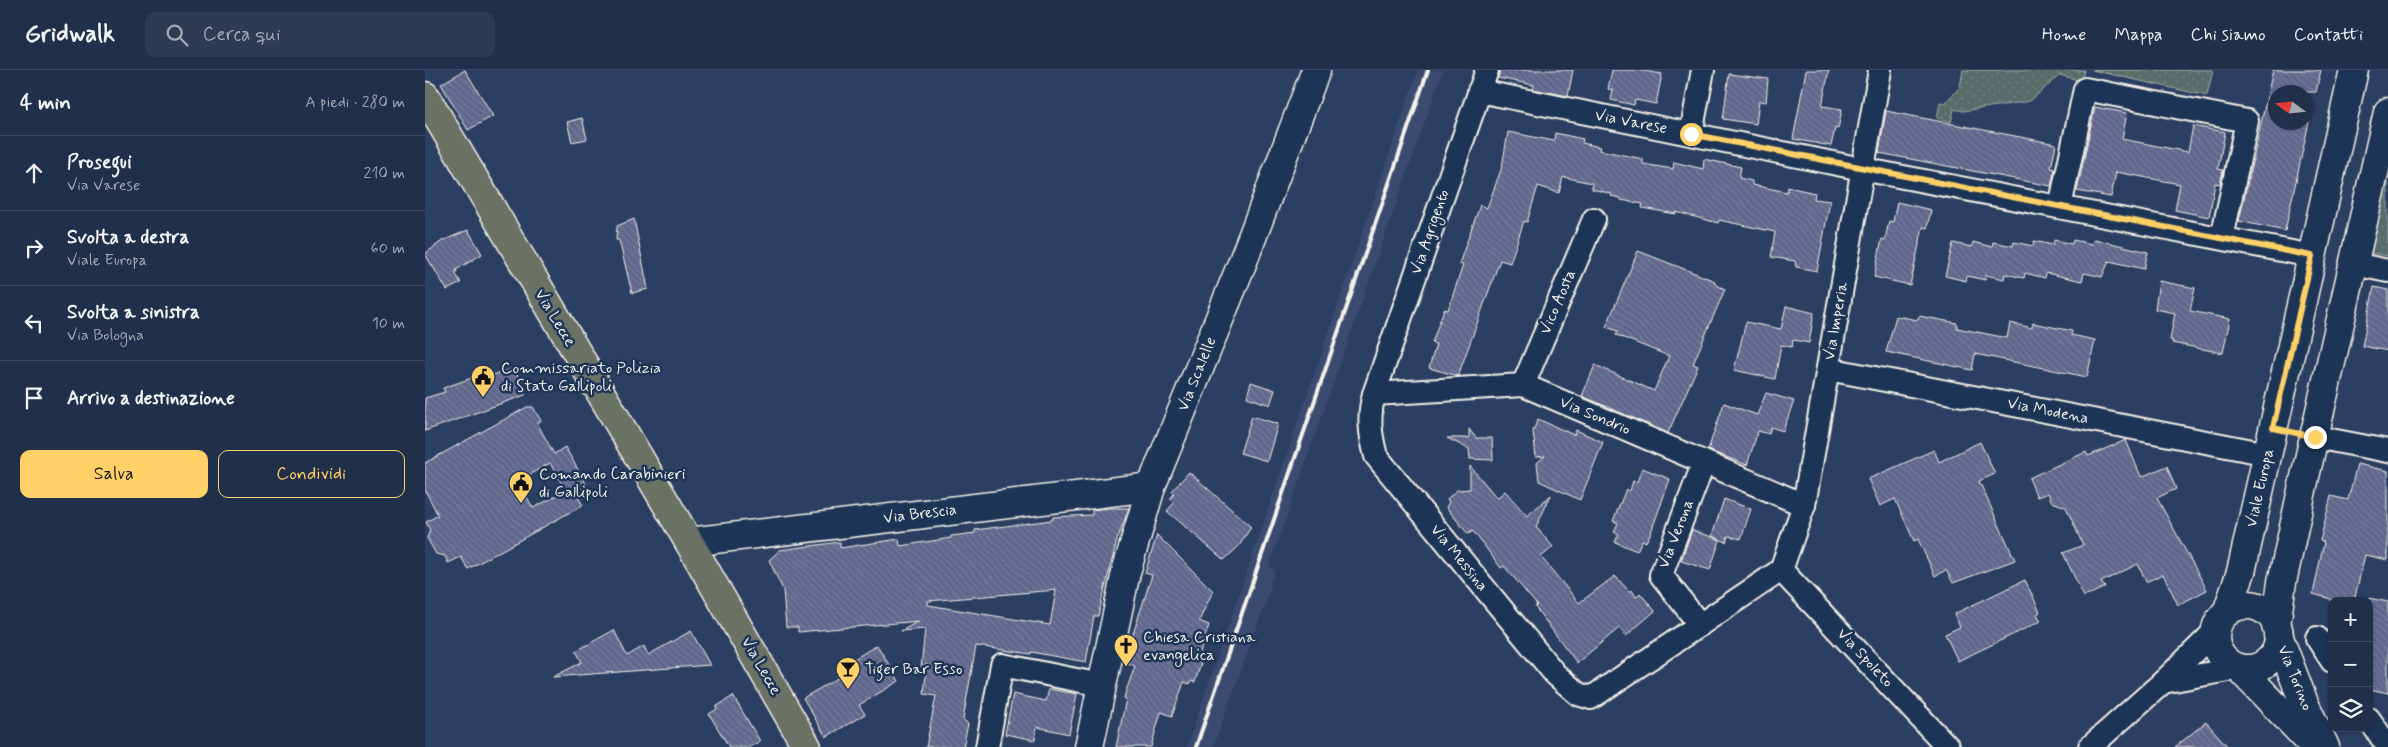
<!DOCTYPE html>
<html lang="it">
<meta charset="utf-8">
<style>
:root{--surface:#202f4a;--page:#2d3b54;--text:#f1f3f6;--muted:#a2a9b5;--line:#3d4a62;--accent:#ffd166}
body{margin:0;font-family:Mynerve,sans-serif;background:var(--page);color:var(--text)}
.controls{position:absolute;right:15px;bottom:15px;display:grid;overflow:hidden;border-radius:10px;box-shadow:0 1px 4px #0004}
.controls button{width:45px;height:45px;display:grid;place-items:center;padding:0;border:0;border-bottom:1px solid var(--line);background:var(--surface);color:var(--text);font:25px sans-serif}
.compass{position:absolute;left:1843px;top:15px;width:45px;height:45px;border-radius:50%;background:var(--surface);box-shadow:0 1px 4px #0004;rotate:285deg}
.stop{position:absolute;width:15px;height:15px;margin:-11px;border:4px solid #ffd166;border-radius:50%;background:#fff}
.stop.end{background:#ffd166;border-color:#fff;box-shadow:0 1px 5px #0008}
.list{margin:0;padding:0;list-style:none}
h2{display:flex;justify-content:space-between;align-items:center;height:65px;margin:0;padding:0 20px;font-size:21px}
h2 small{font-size:16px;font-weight:400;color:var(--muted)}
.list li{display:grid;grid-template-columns:32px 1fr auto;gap:15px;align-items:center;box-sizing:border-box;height:75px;padding:0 20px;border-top:1px solid var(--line)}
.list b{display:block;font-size:19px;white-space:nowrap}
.list p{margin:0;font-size:16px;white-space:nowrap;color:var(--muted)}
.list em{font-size:16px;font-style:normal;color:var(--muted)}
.actions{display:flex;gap:10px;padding:15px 20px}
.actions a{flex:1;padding:11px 0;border:1px solid var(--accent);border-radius:10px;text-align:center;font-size:18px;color:var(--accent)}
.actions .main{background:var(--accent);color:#111}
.icon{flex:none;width:28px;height:28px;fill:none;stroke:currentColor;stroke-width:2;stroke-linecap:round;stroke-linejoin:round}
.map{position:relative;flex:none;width:1963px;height:677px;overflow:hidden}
header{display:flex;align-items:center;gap:30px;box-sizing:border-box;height:70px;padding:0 25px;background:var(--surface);border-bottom:1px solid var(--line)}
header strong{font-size:24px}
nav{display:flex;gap:28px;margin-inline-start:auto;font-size:18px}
.search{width:350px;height:45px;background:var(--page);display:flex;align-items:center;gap:12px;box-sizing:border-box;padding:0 18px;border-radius:10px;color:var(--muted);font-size:19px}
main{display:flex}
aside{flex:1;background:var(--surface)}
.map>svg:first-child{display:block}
.built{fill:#3b4b6f}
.park{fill:url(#park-dots);stroke:#a5afa8}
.building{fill:url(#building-back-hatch);stroke:#f4f1e8;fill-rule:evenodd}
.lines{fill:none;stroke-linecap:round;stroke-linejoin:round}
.street-casing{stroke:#f4f1e8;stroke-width:26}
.secondary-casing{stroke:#f4f1e8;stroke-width:31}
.primary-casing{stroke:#f4f1e8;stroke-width:31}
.street{stroke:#1d3557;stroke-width:22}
.secondary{stroke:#1d3557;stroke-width:28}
.primary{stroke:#6a7165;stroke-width:28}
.rail{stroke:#f4f1e8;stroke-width:4}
.route{stroke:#ffd166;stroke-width:6}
.labels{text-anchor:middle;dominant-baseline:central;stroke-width:5;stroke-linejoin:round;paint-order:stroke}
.street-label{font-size:16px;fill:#f4f1e8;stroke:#1d3557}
.poi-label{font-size:16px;fill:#f4f1e8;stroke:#1d3557;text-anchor:start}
</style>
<header>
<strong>Gridwalk</strong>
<div class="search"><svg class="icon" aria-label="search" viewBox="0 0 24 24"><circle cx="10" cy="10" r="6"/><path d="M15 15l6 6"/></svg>Cerca qui</div>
<nav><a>Home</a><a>Mappa</a><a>Chi siamo</a><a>Contatti</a></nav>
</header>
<main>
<aside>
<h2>4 min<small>A piedi · 280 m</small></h2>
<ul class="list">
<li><svg class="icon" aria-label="ahead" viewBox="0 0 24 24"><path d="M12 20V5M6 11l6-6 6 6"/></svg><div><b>Prosegui</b><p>Via Varese</p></div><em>210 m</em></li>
<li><svg class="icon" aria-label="right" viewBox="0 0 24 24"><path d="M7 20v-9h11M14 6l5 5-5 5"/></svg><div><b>Svolta a destra</b><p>Viale Europa</p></div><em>60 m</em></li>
<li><svg class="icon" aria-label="left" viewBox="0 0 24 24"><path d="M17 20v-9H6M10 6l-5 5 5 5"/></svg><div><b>Svolta a sinistra</b><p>Via Bologna</p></div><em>10 m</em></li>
<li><svg class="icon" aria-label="arrive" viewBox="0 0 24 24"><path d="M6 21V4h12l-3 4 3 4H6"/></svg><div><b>Arrivo a destinazione</b></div></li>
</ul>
<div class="actions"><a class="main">Salva</a><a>Condividi</a></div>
</aside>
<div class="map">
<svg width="1963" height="677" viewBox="0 0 1963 677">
<defs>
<pattern id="park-dots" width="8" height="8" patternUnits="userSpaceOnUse" patternTransform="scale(1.25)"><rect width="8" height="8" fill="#566d69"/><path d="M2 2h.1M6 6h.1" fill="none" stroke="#6f827e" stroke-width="1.8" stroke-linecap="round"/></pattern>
<pattern id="building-back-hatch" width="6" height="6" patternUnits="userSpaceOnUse" patternTransform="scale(1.25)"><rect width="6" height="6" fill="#61668c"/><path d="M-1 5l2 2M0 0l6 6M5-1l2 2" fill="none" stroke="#787c9c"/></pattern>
</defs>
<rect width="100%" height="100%" fill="#2b3f62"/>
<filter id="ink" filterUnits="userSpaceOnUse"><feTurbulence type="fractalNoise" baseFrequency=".02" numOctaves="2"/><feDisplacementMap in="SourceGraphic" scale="10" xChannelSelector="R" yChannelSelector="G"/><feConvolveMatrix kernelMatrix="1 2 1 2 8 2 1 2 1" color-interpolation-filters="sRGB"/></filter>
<g filter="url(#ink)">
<path class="built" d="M993 0H1018L844 497 850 500 845 514 847 515 788 677H762Z"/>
<g class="park">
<path d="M1538 0H1659L1656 11 1635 5 1605 31 1538 41 1529 39 1526 52 1512 48 1515 32 1520 33 1535 17Z"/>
<path d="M1667 0H1788L1782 26Z"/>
<path d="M1963 105V186L1946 183Z"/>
</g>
<g class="building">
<path d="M40 0 68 46 43 60 16 14Z"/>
<path d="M1075 0H1148L1143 26 1108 19 1109 15 1073 8Z"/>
<path d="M1187 0H1213L1237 4 1231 34 1210 30 1209 35 1186 30 1188 20 1183 19Z"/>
<path d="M1381 0H1404L1397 36 1417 39 1413 59 1410 58 1406 76 1368 69Z"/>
<path d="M1848 0H1896L1891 22H1850V52H1884L1860 161 1814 151Z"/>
<path d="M1304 4 1343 9 1341 32 1334 31 1331 54 1298 49Z"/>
<path d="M1670 37 1702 43 1697 69 1763 82 1768 56 1800 62 1793 99 1798 100 1795 114 1790 113 1784 147 1750 140 1755 114 1691 102 1686 127 1652 121Z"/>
<path d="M1461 41 1631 74 1626 98 1630 99 1626 116 1454 83Z"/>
<path d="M157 48 162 69 147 72 142 52Z"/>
<path d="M1083 62 1129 71 1130 63 1158 69 1157 73 1175 77 1174 80 1218 89V94L1248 99 1249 92 1278 99 1279 89 1316 97 1314 108 1327 111V115L1362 122 1363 117 1390 123 1389 129 1405 131 1392 201 1371 197 1370 191 1346 187 1350 162 1294 150 1293 153 1251 142V144L1217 138 1218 134 1196 130V128L1186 126 1187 124 1167 119V113L1138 107 1134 123 1113 116 1102 152 1099 151 1085 193 1075 190 1033 306 1004 298 1011 274 1007 273 1019 239 1023 240 1038 195 1034 194 1040 177 1055 135 1062 138 1077 97Z"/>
<path d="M1472 132 1506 140 1502 158 1498 157 1485 215 1449 207 1457 169 1460 170 1464 151 1468 152Z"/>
<path d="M209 149 223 219 207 223 194 170H191L192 156Z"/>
<path d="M43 160 57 184 31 200 32 202 30 203 36 213 22 220 0 184 17 171Z"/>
<path d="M1669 169 1723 182 1719 199 1684 191 1677 207 1659 203 1657 211 1621 203 1620 208 1600 203 1599 208 1580 204 1579 209 1561 205 1560 210 1542 206 1541 211 1520 206 1528 173 1547 177 1548 172 1567 177 1568 172 1588 176 1589 172 1608 176 1609 171 1628 175 1629 170 1647 174 1648 170 1667 174Z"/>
<path d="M1213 181 1290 211 1289 213 1293 216 1300 219 1268 294 1273 296 1243 363 1157 326 1170 295 1229 321 1244 286 1191 265 1193 261 1181 257Z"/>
<path d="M1734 211 1770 218 1765 241 1805 249 1798 283 1747 273 1748 271 1745 270 1750 243 1730 239Z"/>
<path d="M1949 217 1963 220V281L1937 276Z"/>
<path d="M1361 236 1389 243 1384 273 1368 270 1367 277 1356 275 1350 309 1309 300 1321 252 1356 259Z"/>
<path d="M1471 246 1493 250 1494 246 1532 253V258L1582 268 1585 253 1607 258 1608 253 1647 261 1646 265 1670 270 1662 307 1550 284 1547 300 1461 282Z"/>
<path d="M90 298 100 325 0 361V328L20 322 18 318 61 303 62 307Z"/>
<path d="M826 312 850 320 845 335 822 327Z"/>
<path d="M1341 323 1369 331 1358 361 1346 357 1344 364 1333 361 1322 395 1283 380 1299 333 1332 345Z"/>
<path d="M102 337H108L116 351 112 353 129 384 140 377 163 417 151 424 158 435 43 499 36 487 23 493 20 486 11 484 2 468 5 460 1 452 13 445 0 420V393ZM125 393 141 421 108 438 93 411Z"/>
<path d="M827 346 853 354 842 391 815 383Z"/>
<path d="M1113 349 1149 365 1151 360 1178 372 1155 430 1114 411 1112 393 1120 386 1111 387 1108 361Z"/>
<path d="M1044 359 1051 368H1067L1068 390 1045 389 1044 379 1022 368H1044Z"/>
<path d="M1701 370 1716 407 1742 396 1751 419 1732 428 1782 520 1753 535 1738 504 1721 512 1713 494 1676 512 1680 517 1659 527 1638 483 1658 475 1641 437 1627 432 1623 423 1612 427 1604 408 1661 382 1663 386Z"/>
<path d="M1555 372 1570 404 1554 411 1590 490 1528 513 1521 500 1510 506 1493 469 1489 471 1470 429 1455 436 1443 409 1509 380 1514 392Z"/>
<path d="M1932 394 1963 401V490L1940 485 1929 531H1906V529L1888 524 1899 472 1895 471 1906 426 1923 430Z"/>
<path d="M1045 396 1072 428 1080 421 1102 446 1126 425 1111 457 1128 477 1116 487 1154 533 1190 506 1205 522 1207 520 1211 527 1215 523 1230 541 1201 566 1194 558 1152 593 1110 537 1112 535 1079 496 1076 498 1048 461 1043 464 1021 437 1024 432 1022 429 1032 420 1045 419Z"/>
<path d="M1217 398 1245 409 1226 462 1221 472 1217 470 1212 481 1190 472 1194 464 1189 462 1193 453 1188 451 1201 419 1205 421 1208 411 1212 412Z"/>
<path d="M764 402 826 457 814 476 799 490 742 441 749 433 745 429 749 424 747 421Z"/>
<path d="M1299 429 1326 439 1316 469 1303 466 1301 472 1287 466Z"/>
<path d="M684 438H704L692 470 673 546H669L661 592 606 582V584L551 576 538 649 543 654 538 677H501L511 626 499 624 502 594 496 598 500 559 476 561 494 551 373 562V557H361L358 520 344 490 355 480 415 472V478L474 469 475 476 526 468V466L550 463V460L627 450 628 447 667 445V440ZM631 520 625 555 503 535V531Z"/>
<path d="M1267 460 1295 470 1285 500 1256 491Z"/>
<path d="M732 465 788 521 774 551 784 555 773 588V592L776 593 770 612 766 611 765 614 759 612 747 646 736 642 726 677H691L701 629 699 628 701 621 710 596 699 592 727 505 720 503Z"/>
<path d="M1600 510 1615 542 1612 544 1616 551 1533 591 1520 564 1535 557 1529 544Z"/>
<path d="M1944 528 1963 532V623L1944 619Z"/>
<path d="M189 560 202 586 219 576 223 585 266 561 285 595 128 607 157 592 151 581Z"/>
<path d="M452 575 474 611 434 635 440 644 401 667 378 628 425 601 421 594Z"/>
<path d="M624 619 652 624 644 664 612 657 610 670 580 664 588 624 621 631Z"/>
<path d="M308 626 335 671 324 677H304L284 644 292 639 291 637Z"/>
<path d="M1781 652 1803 677H1750Z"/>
</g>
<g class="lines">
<defs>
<g id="street">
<path d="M1062 0 949 324C943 346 945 364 951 386L1130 604 1153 624 1166 628 1356 500"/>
<path d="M1054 21 1437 99 1887 186"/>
<path d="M1266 64 1278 0"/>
<path d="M1635 137 1660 19 1822 51 1797 168"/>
<path d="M1929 194 1963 201"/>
<path d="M1403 299 1843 384"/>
<path d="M1098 315 1169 149"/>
<path d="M949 324 1098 315 1379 435"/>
<path d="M1890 367 1963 381"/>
<path d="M1356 500 1379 435 1455 0"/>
<path d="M1356 500 1523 677"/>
<path d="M1275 555 1236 505 1279 392"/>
<path d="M1892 568 1907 591"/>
<path d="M1738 612 1814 598"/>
<path d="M1944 649 1963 677"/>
<path d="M562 677 577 595 676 615"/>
<path d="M1665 677 1738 612 1791 560"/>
</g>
<g id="secondary">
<path d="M264 472 726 417"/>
<circle cx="1822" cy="567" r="32"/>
<path d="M1802 542 1816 502 1929 0"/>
<path d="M1851 556 1857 512 1877 420 1963 42"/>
<path d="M1853 565 1879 633 1900 677"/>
<path d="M1814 598 1890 677"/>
<path d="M664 677 701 502 726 417 818 191 891 0"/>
</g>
<path id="primary" d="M0 26 264 472 382 677"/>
</defs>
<use href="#street" class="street-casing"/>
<use href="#secondary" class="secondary-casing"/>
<use href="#primary" class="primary-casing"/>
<use href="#street" class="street"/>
<use href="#secondary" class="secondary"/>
<use href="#primary" class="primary"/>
<path class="rail" d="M771 677 1003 0"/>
</g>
</g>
<g class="lines" filter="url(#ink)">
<path class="route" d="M1266 64 1887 186 1848 358 1890 367"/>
</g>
<defs>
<symbol id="civic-pin" viewBox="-11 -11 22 30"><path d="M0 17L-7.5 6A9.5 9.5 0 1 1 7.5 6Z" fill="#ffd166" stroke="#1d3557"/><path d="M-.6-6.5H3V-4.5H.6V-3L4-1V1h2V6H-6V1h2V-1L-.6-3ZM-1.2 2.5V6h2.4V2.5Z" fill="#111"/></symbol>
<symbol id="church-pin" viewBox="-11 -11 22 30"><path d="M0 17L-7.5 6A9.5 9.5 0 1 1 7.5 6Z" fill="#ffd166" stroke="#1d3557"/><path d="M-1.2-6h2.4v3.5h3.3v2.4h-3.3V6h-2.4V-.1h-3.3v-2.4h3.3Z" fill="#111"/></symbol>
<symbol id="bar-pin" viewBox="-11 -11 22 30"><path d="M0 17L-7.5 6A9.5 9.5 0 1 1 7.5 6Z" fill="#ffd166" stroke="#1d3557"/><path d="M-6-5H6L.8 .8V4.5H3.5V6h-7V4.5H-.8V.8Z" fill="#111"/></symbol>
</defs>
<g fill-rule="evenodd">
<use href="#civic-pin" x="44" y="293" width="28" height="38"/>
<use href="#civic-pin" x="82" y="399" width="28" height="38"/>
<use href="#church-pin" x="687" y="562" width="28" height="38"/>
<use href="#bar-pin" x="409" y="585" width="28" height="38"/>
</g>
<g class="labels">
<g class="street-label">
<text transform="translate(1206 52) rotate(11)">Via Varese</text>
<text transform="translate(1005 162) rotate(-71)">Via Agrigento</text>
<text transform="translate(1133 232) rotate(-67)">Vico Aosta</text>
<text transform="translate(130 248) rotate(59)">Via Lecce</text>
<text transform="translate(1411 251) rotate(-80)">Via Imperia</text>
<text transform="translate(772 304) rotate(-68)">Via Scalelle</text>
<text transform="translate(1623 341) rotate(11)">Via Modena</text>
<text transform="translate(1170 346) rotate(23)">Via Sondrio</text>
<text transform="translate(1835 418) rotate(-77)">Viale Europa</text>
<text transform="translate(495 444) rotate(-7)">Via Brescia</text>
<text transform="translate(1251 464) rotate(-69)">Via Verona</text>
<text transform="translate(1034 488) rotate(51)">Via Messina</text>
<text transform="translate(1440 588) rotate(47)">Via Spoleto</text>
<text transform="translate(336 596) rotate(60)">Via Lecce</text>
<text transform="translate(1870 608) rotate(68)">Via Torino</text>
</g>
<g class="poi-label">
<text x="76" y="298">Commissariato Polizia<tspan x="76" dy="18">di Stato Gallipoli</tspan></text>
<text x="114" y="404">Comando Carabinieri<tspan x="114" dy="18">di Gallipoli</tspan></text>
<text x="718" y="567">Chiesa Cristiana<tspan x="718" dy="18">evangelica</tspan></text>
<text x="440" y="599">Tiger Bar Esso</text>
</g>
</g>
</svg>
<div class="controls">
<button>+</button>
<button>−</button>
<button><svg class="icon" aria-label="layers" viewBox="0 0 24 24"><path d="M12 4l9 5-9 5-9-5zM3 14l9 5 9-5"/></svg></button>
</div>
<svg class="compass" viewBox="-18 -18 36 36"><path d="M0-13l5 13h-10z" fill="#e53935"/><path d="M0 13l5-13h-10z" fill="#a2a9b5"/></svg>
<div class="stop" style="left:1266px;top:64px"></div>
<div class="stop end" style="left:1890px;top:367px"></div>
</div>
</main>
